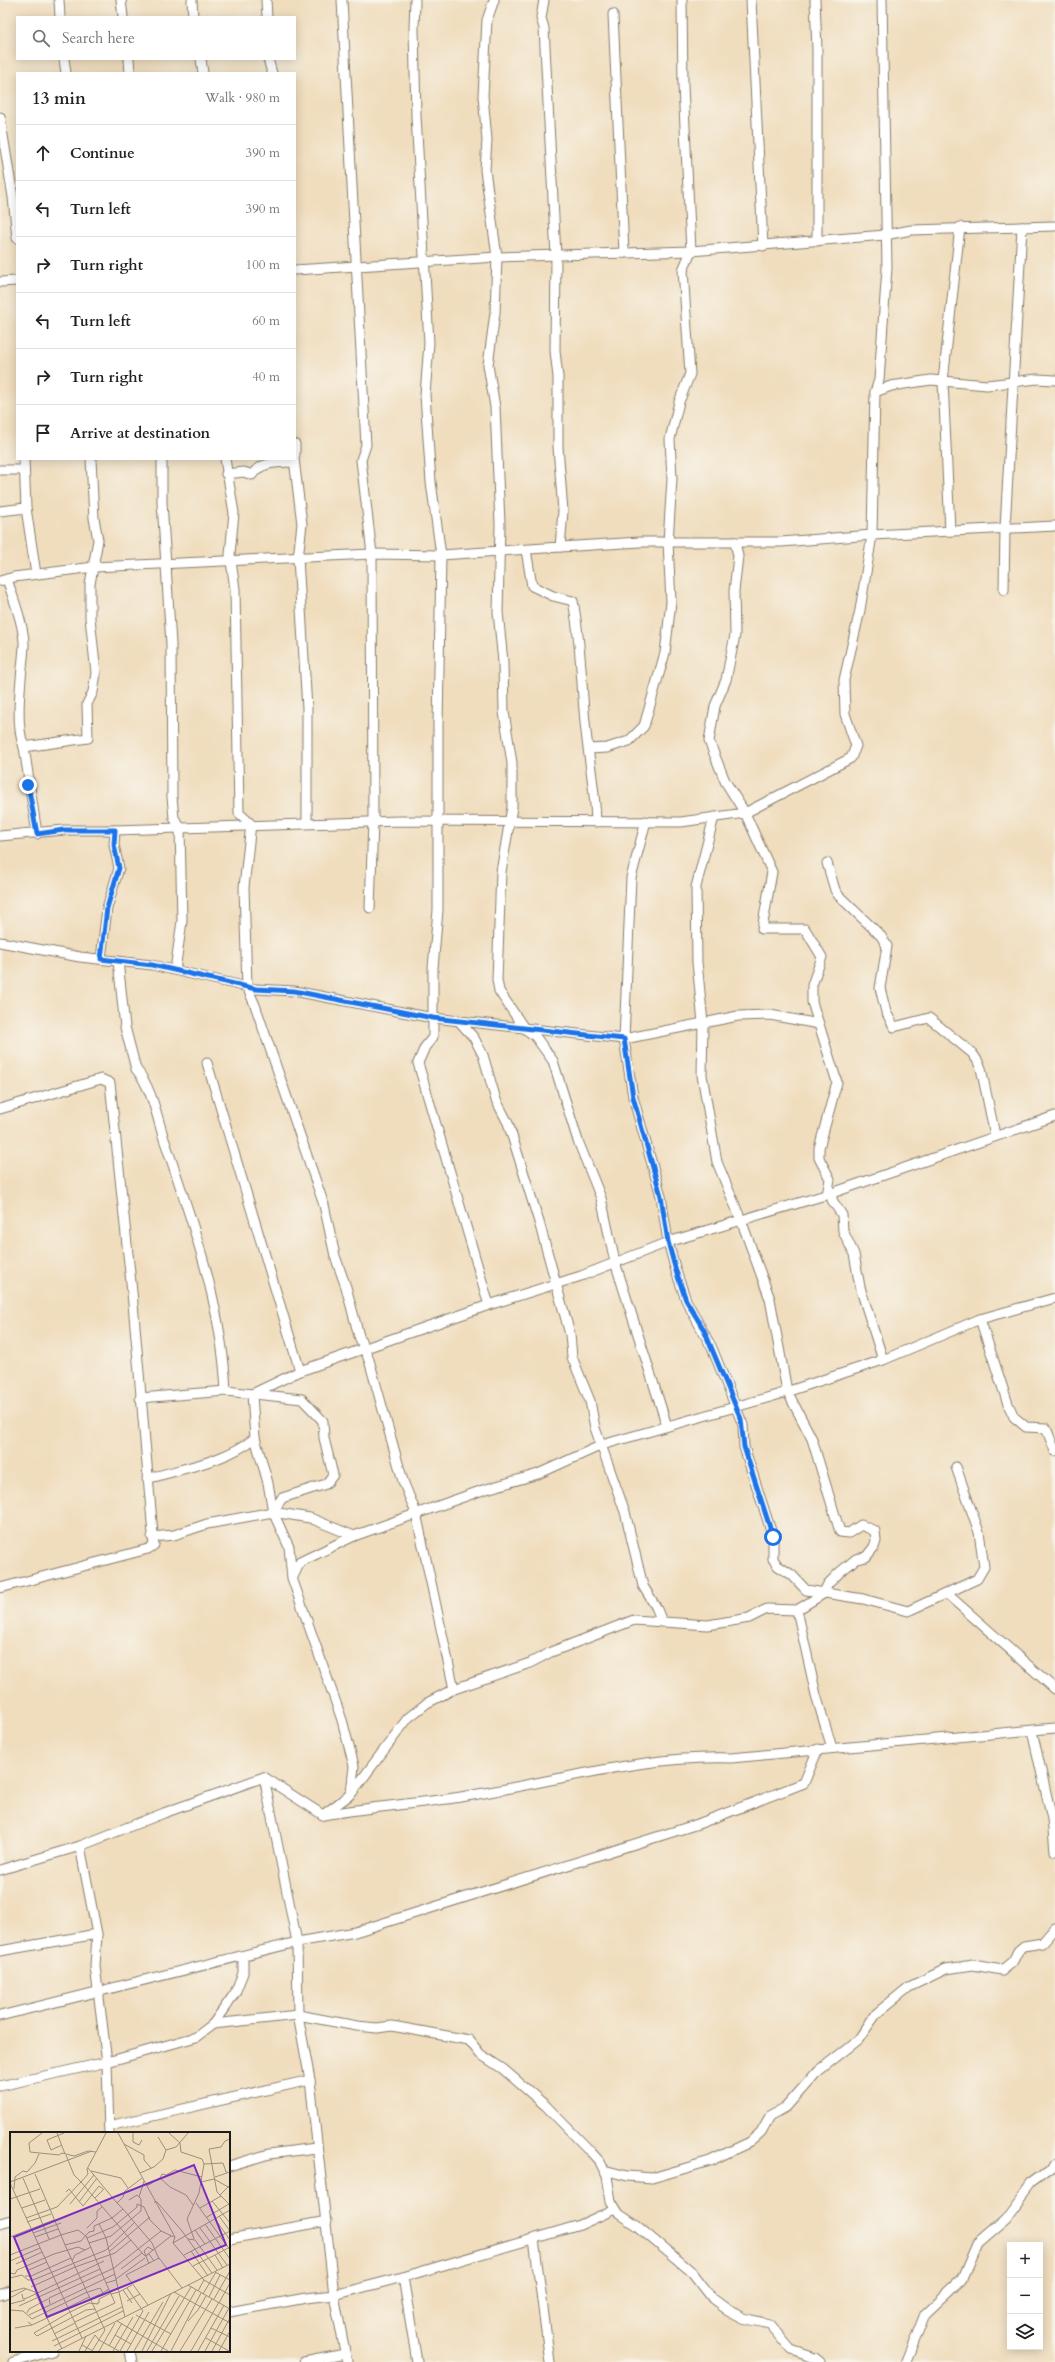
<!DOCTYPE html>
<meta charset="utf-8">
<style>
:root{--surface:#fff;--page:#f2f2f2;--text:#222;--muted:#767676;--line:#e0e0e0}
body{margin:0;font-family:Cardo,serif;background:var(--page);color:var(--text)}
.controls{position:absolute;right:12px;bottom:12px;display:grid;overflow:hidden;border-radius:0px;box-shadow:0 2px 10px #0003}
.controls button{width:36px;height:36px;display:grid;place-items:center;padding:0;border:0;border-bottom:1px solid var(--line);background:var(--surface);color:var(--text);font:20px sans-serif}
.stop{position:absolute;width:12px;height:12px;margin:-9px;border:3px solid #1a73e8;border-radius:50%;background:#fff}
.stop.end{background:#1a73e8;border-color:#fff;box-shadow:0 1px 4px #0008}
.list{margin:0;padding:0;list-style:none}
h2{display:flex;justify-content:space-between;align-items:center;height:52px;margin:0;padding:0 16px;font-size:17px}
h2 small{font-size:13px;font-weight:400;color:var(--muted)}
.list li{display:grid;grid-template-columns:26px 1fr auto;gap:12px;align-items:center;box-sizing:border-box;height:56px;padding:0 16px;border-top:1px solid var(--line)}
.list b{display:block;font-size:15px;white-space:nowrap}
.list em{font-size:13px;font-style:normal;color:var(--muted)}
.icon{flex:none;width:22px;height:22px;fill:none;stroke:currentColor;stroke-width:2;stroke-linecap:round;stroke-linejoin:round}
.map{position:relative;flex:none;width:1055px;height:2362px;overflow:hidden}
.search{position:absolute;background:var(--surface);box-shadow:0 2px 10px #0003;left:16px;top:16px;width:280px;height:44px;display:flex;align-items:center;gap:10px;box-sizing:border-box;padding:0 14px;border-radius:0px;color:var(--muted);font-size:15px}
.panel{position:absolute;background:var(--surface);box-shadow:0 2px 10px #0003;left:16px;top:72px;width:280px;height:388px;border-radius:0px}
.map>svg:first-child{display:block}
.lines{fill:none;stroke-linecap:round;stroke-linejoin:round}
.street-casing{stroke:#867c6c;stroke-width:11}
.street{stroke:#fff;stroke-width:9}
.route{stroke:#1a73e8;stroke-width:5}
.inset-road{fill:none;stroke:#9b907d;stroke-width:1}
.view{fill:#7b2cbf;fill-opacity:0.15;stroke:#7b2cbf;stroke-width:2}
.inset-edge{fill:none;stroke:#1c1c1c;stroke-width:2}
</style>
<div class="map">
<svg width="1055" height="2362" viewBox="0 0 1055 2362">
<rect width="100%" height="100%" fill="#f7f3e8"/>
<filter id="ink" filterUnits="userSpaceOnUse"><feTurbulence type="fractalNoise" baseFrequency=".025" numOctaves="2"/><feDisplacementMap in="SourceGraphic" scale="8" xChannelSelector="R" yChannelSelector="G"/><feConvolveMatrix kernelMatrix="1 2 1 2 8 2 1 2 1" color-interpolation-filters="sRGB"/></filter>
<filter id="wash" filterUnits="userSpaceOnUse"><feTurbulence type="fractalNoise" baseFrequency=".012" numOctaves="4" result="noise"/><feDisplacementMap in="SourceGraphic" scale="16" xChannelSelector="R" yChannelSelector="G"/><feGaussianBlur stdDeviation="0.9" result="paint"/><feColorMatrix in="noise" values="0 0 0 0 0 0 0 0 0 0 0 0 0 0 0 0 0 1.4 0 .05"/><feComposite in="paint" operator="in"/></filter>
<g filter="url(#wash)">
<rect width="100%" height="100%" fill="#f0ddbd"/>
</g>
<g filter="url(#ink)">
<g class="lines">
<defs>
<g id="street">
<path d="M59 0 60 17"/>
<path d="M121 0 123 17"/>
<path d="M192 0 193 17"/>
<path d="M266 0 267 17"/>
<path d="M342 0 366 445 361 460 372 554 373 821 370 908"/>
<path d="M415 0 414 28 416 116 429 343 425 395 431 482 441 555 438 725V910L433 968V1037L425 1047 418 1063 489 1305"/>
<path d="M494 0 487 20 483 96 487 140 485 170 497 257 495 313 488 365 495 407 500 524 498 612 503 662 504 712 512 763V807L501 872 497 980 499 991 524 1028 535 1036 553 1061 578 1141 601 1198 615 1262 667 1426"/>
<path d="M751 0 763 246"/>
<path d="M815 0 817 50V241"/>
<path d="M613 14 624 253"/>
<path d="M64 59 66 73"/>
<path d="M129 59 130 73"/>
<path d="M201 59 203 73"/>
<path d="M268 59 272 73"/>
<path d="M0 117 13 197 17 238"/>
<path d="M295 270 497 257 691 251 885 235 911 230 1055 226"/>
<path d="M0 282 17 281"/>
<path d="M875 392 891 386 931 380 987 385 1037 379 1055 380"/>
<path d="M295 444V455"/>
<path d="M24 459 26 508 36 574"/>
<path d="M162 459V502L171 644 172 797 174 818 180 827 182 921 175 970"/>
<path d="M225 459 234 513 230 554 235 589 239 813 251 824 244 887 247 987 255 1005 324 1205 335 1256 346 1287 359 1336 369 1360 403 1481 416 1513 454 1689"/>
<path d="M294 459 302 524 298 558 307 709V823"/>
<path d="M0 470H24"/>
<path d="M226 474 244 472 252 475C261 461 279 463 294 462"/>
<path d="M0 511 26 508"/>
<path d="M950 531 943 381 960 227"/>
<path d="M560 547 640 542H735"/>
<path d="M526 550 532 586 553 596 573 601C581 641 581 681 585 722 588 756 595 787 596 822"/>
<path d="M7 579C13 598 25 628 24 647 22 674 14 723 24 747"/>
<path d="M0 581 14 577 94 567 372 554 441 555 560 547 563 511 558 447V377L555 351 556 256 544 28 541 18 544 0"/>
<path d="M1004 590 1005 528 1022 227"/>
<path d="M589 749 607 748 629 741 644 726 665 653 671 602 668 542 672 479 670 439 679 402 690 374 683 270 691 251 683 86 682 0"/>
<path d="M646 821 631 878 624 1039 633 1097 661 1196 668 1242 676 1271 686 1300 712 1348 743 1425 744 1447 773 1537V1559L778 1566 792 1575 806 1590 863 1599 908 1611 977 1579 984 1567 979 1532 956 1467"/>
<path d="M115 830 400 821 681 822 745 813 851 758 856 746 845 714 844 680 860 610 872 535 1055 526"/>
<path d="M37 834 24 747 88 738 87 704 93 692 96 673 90 618V584L98 540 94 518 91 459"/>
<path d="M0 836 64 830H115L114 845 119 868 107 908 101 959"/>
<path d="M827 863 835 890 839 896 881 936 887 946 880 988 886 1012 894 1027 929 1018 972 1053 977 1060 981 1068 995 1135"/>
<path d="M0 942 80 957 152 965 256 989 294 991 433 1018 624 1039 738 1016 770 1015 819 1024"/>
<path d="M118 961 125 1027 136 1069C152 1088 157 1117 164 1139 192 1220 222 1305 226 1391"/>
<path d="M458 1020 474 1038 483 1055 496 1100 508 1123 539 1222 570 1334 572 1357 590 1401 595 1428 625 1512 643 1586 656 1607 662 1622"/>
<path d="M207 1063 300 1371"/>
<path d="M0 1109 101 1079 110 1083 132 1292 154 1545 148 1549 0 1588"/>
<path d="M832 1193V1200L842 1215 843 1231 854 1254 860 1287 883 1360 980 1319 1008 1404 1014 1417 1026 1427 1046 1428 1055 1451"/>
<path d="M827 1195 830 1179 819 1158V1148L837 1082 812 1002V985L822 957 805 929H762L772 872 745 813 725 781 709 741 715 706 726 680 735 635 734 591 738 556 735 542H781L872 535 875 392 879 380 887 268 882 0"/>
<path d="M980 1319 1055 1298"/>
<path d="M140 1398 226 1391 302 1399 323 1421 324 1438 333 1475 326 1484 282 1498 273 1512"/>
<path d="M255 1438 268 1483 273 1512 289 1547 292 1578 342 1720 354 1766 351 1793"/>
<path d="M147 1479C183 1468 225 1462 255 1438L252 1394 300 1371 489 1305 581 1276 668 1242 832 1193 1055 1116"/>
<path d="M152 1537 174 1535 207 1524 273 1512 310 1518 354 1536 483 1490 538 1474 602 1445 777 1395 883 1360"/>
<path d="M293 1577 300 1562 354 1536"/>
<path d="M947 1594 1055 1689"/>
<path d="M797 1610 816 1695 832 1748"/>
<path d="M1032 1731 1052 1819 1055 1851"/>
<path d="M264 1777 297 1942 298 2015 310 2080 334 2295 347 2362"/>
<path d="M323 1815 351 1794 408 1718 427 1703 454 1689 530 1663 551 1652 634 1620 708 1625 749 1618 767 1609 797 1610 823 1594 828 1584 840 1572 856 1559 866 1557 874 1547 876 1541 875 1531 861 1525 849 1533 840 1532 812 1439 787 1391 770 1299 741 1220 717 1162 702 1075 703 1023 697 962 696 887 714 817"/>
<path d="M80 1846 97 1934 95 1966 107 2062 109 2133"/>
<path d="M0 1870 80 1846 164 1813 264 1777 323 1815C369 1807 415 1804 461 1797 551 1783 640 1755 731 1758L1055 1728"/>
<path d="M0 1951 97 1934"/>
<path d="M0 2016 297 1942 355 1932 698 1824 804 1783 818 1749"/>
<path d="M213 2024 298 2015 357 2026 377 2028 392 2026 469 2040 480 2054 503 2069 546 2106 590 2151 600 2162 607 2176 611 2201 619 2214 637 2226 692 2272 713 2299 728 2310 743 2318 769 2324 791 2350 815 2358 820 2362"/>
<path d="M0 2086 107 2062 196 2037 213 2024 235 1993 243 1973V1956"/>
<path d="M109 2126 310 2080"/>
<path d="M229 2166 269 2154 316 2148"/>
<path d="M604 2170 627 2176 652 2178 710 2161 750 2142 761 2132 770 2116 786 2107 816 2073 858 2040 877 2013 909 1987 946 1969 973 1965 1002 1970 1013 1961 1018 1951 1024 1946 1042 1943 1055 1928"/>
<path d="M0 2223 11 2220"/>
<path d="M229 2239 327 2221"/>
<path d="M534 2239 550 2362"/>
<path d="M403 2277 417 2362"/>
<path d="M0 2295 11 2291"/>
<path d="M229 2312 306 2298 334 2295 403 2277 580 2225 615 2209"/>
<path d="M130 2351 132 2362"/>
<path d="M13 2362 52 2351"/>
<path d="M304 2362 345 2354"/>
<path d="M906 2362 925 2314 962 2279 977 2244 1006 2219 1032 2184 1051 2170 1055 2163"/>
</g>
</defs>
<use href="#street" class="street-casing"/>
<use href="#street" class="street"/>
</g>
</g>
<g class="lines" filter="url(#ink)">
<path class="route" d="M28 785 37 834 64 830H115L114 845 119 868 107 908 101 959 152 965 256 989 294 991 433 1018 624 1039 633 1097 661 1196 668 1242 676 1271 686 1300 704 1330 741 1419 744 1447 773 1537"/>
</g>
<g transform="translate(10 2132)">
<rect width="220" height="220" fill="#f0ddbd"/>
<path class="inset-road" d="M32 1 19 11 20 20 49 23 52 21 64 24 78 19 86 20M47 1 55 22M96 1 77 37 78 42 71 50 132 121 135 124 139 122 144 129M108 1 165 105 163 111 194 148 220 163M123 1V10L129 13 132 8M159 1 170 11 171 20 192 27 194 32 189 61 177 87 184 107M148 5 156 18M220 7 215 9 211 15 199 17 207 60 220 73M114 12 134 23V28L141 36M52 13 41 18 37 8 54 1M194 32 213 31 216 40 220 41M78 36 107 71M81 39 111 46 118 56M130 41 144 35 153 27 156 18 166 15 178 1M25 42 51 103 68 98 76 104 96 151M205 45 217 41M13 46 39 107M150 46 160 55 176 63 183 73M0 50 82 19M191 50 204 47 220 56M0 51 72 206M137 54 150 46 152 42 156 43 165 38 192 45M4 57 5 45 13 39 17 40 25 31 29 22M56 60 59 57 73 74 89 54 93 57M210 63 220 53M129 65 134 49M85 66 94 57M0 67 30 57M202 69 220 91M69 70 87 46M144 70H147L172 99 202 141M186 71 220 118M60 72 84 43M12 76 35 68M190 76 211 64M113 77 142 111 149 127M209 84 220 99M197 85 219 72M16 86 47 75 71 50 64 43 56 23M102 86 113 77 107 71 113 65 115 59 132 46M205 87 220 108M17 90 41 82M89 92 96 106 109 160 122 153M195 92 220 127M77 96 87 86V79L92 75M190 96 217 133M185 98 195 112M23 101 51 91M0 105 44 88M25 105 48 97M77 106 103 95 127 75V72L134 75 140 88 151 99 164 105M178 107 185 108 207 138M79 111 101 104 131 79V67L127 63 119 68M163 111 220 78M55 113 61 126M100 119 140 85M181 119 198 144M138 122 161 104M0 123 51 103 55 113 71 109 79 100 84 99V94L102 86M174 123 220 99M0 129 30 116M62 129 65 123 81 115M6 132 32 120M139 132 134 119 138 115 143 118M183 134 205 123M213 136 205 123 220 115M111 137 132 121M19 138 37 130M205 140 220 148M0 141 5 142 7 138 44 122 68 115 75 118M15 144H21L61 126 95 198 82 219M0 146 12 143 18 148H23L96 118 124 91M106 147 135 126M178 153 220 177M21 155 65 135 105 121 121 108M113 158 122 171M188 159 194 148M0 160 14 156 25 160 37 186 79 165M164 160 220 191M12 162 13 167 17 166 94 129M101 162 109 160 115 185M193 162 206 140M199 165 210 143M0 166 16 157M80 167 93 161M204 167 220 139M117 169 130 162M89 171V167L101 161M209 171 220 151M0 172 15 168M40 172 39 166 104 136 151 99M138 173 116 143 149 126 172 156M9 174 90 137M85 177 76 178 27 204 24 201 60 180 79 171 88 172V170M0 178 13 179 22 187 75 161 90 156 93 161 99 157M17 181 19 177 38 167M19 183 105 142M126 183 161 202M107 189 158 219M178 189 188 178 196 164M18 190 22 193 37 186 52 217M65 190 105 171 96 151 106 148M5 196 22 193M201 196 220 205M44 202 65 191M85 203 89 208 109 219M105 203 121 212M196 206 219 219M42 209 112 175M72 213 83 219M44 214 113 179M99 214 112 191M47 219 220 132M69 219 76 204M75 219 85 203M89 219 105 191M103 219 123 185M110 219 133 179 117 156M117 219 139 180M124 219 153 170M132 219 161 161M137 219 169 164M142 219 181 155M151 219 186 158M161 219 191 161M170 219 202 167M181 219 209 170M188 219 214 173M195 219 219 176M202 219 220 186M209 219 220 199"/>
<path class="view" d="M184 33 216 113 37 185 4 105Z"/>
<rect width="220" height="220" class="inset-edge"/>
</g>
</svg>
<div class="controls">
<button>+</button>
<button>−</button>
<button><svg class="icon" aria-label="layers" viewBox="0 0 24 24"><path d="M12 4l9 5-9 5-9-5zM3 14l9 5 9-5"/></svg></button>
</div>
<div class="stop" style="left:773px;top:1537px"></div>
<div class="stop end" style="left:28px;top:785px"></div>
<div class="search"><svg class="icon" aria-label="search" viewBox="0 0 24 24"><circle cx="10" cy="10" r="6"/><path d="M15 15l6 6"/></svg>Search here</div>
<section class="panel">
<h2>13 min<small>Walk · 980 m</small></h2>
<ul class="list">
<li><svg class="icon" aria-label="ahead" viewBox="0 0 24 24"><path d="M12 20V5M6 11l6-6 6 6"/></svg><div><b>Continue</b></div><em>390 m</em></li>
<li><svg class="icon" aria-label="left" viewBox="0 0 24 24"><path d="M17 20v-9H6M10 6l-5 5 5 5"/></svg><div><b>Turn left</b></div><em>390 m</em></li>
<li><svg class="icon" aria-label="right" viewBox="0 0 24 24"><path d="M7 20v-9h11M14 6l5 5-5 5"/></svg><div><b>Turn right</b></div><em>100 m</em></li>
<li><svg class="icon" aria-label="left" viewBox="0 0 24 24"><path d="M17 20v-9H6M10 6l-5 5 5 5"/></svg><div><b>Turn left</b></div><em>60 m</em></li>
<li><svg class="icon" aria-label="right" viewBox="0 0 24 24"><path d="M7 20v-9h11M14 6l5 5-5 5"/></svg><div><b>Turn right</b></div><em>40 m</em></li>
<li><svg class="icon" aria-label="arrive" viewBox="0 0 24 24"><path d="M6 21V4h12l-3 4 3 4H6"/></svg><div><b>Arrive at destination</b></div></li>
</ul>
</section>
</div>
